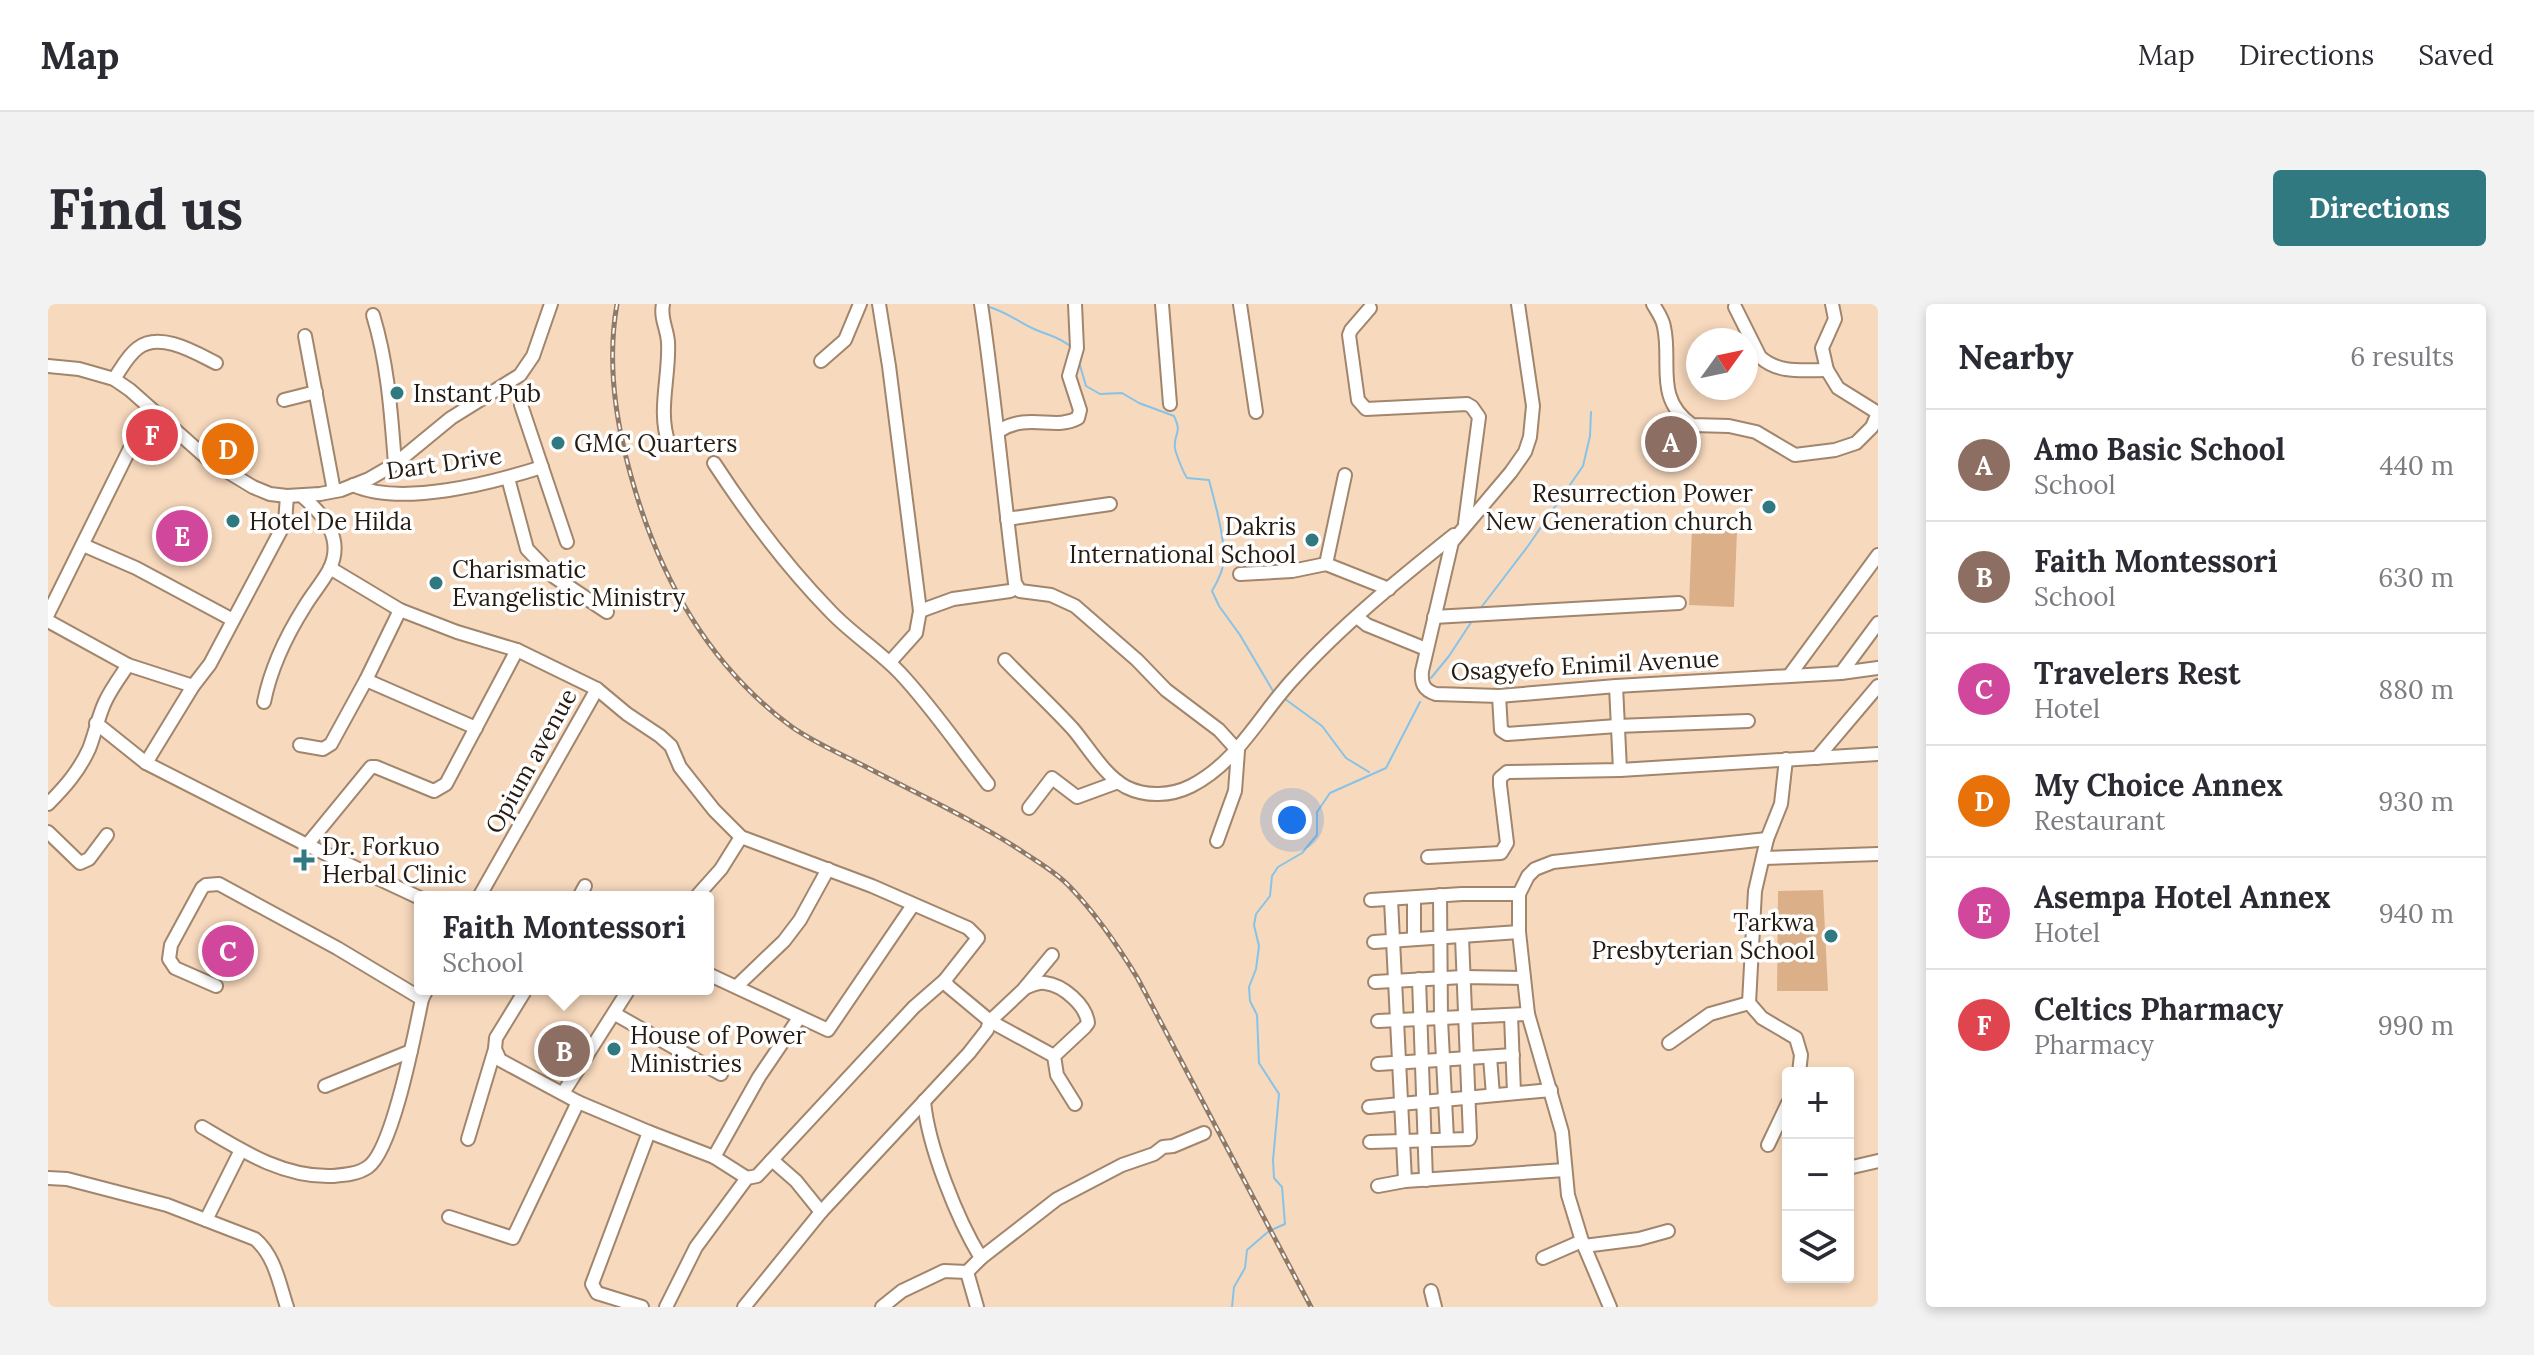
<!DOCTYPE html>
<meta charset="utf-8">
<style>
:root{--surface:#fff;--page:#f2f2f3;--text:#2b2b33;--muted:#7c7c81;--line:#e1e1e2;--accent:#307981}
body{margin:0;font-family:Lora,serif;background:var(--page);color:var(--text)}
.controls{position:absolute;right:24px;bottom:24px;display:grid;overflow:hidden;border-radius:8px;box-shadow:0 4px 12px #0003}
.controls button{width:72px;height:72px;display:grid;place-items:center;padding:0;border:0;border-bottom:2px solid var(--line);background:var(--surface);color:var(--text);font:40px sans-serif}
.compass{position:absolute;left:1638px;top:24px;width:72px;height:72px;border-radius:50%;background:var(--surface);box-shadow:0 4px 12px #0003;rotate:57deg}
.you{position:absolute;left:1244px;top:516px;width:28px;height:28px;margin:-20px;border:6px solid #fff;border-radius:50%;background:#1a73e8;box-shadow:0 0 0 12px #1a73e833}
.badge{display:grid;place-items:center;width:52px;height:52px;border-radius:50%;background:var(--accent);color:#fff;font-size:26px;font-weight:700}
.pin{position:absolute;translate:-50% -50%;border:4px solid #fff;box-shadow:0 2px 8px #0006}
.popup{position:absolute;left:366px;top:587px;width:300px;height:104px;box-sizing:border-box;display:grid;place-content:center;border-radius:8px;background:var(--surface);filter:drop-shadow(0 2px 6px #0005);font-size:26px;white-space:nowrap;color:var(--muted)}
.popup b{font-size:30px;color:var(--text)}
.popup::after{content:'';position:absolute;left:50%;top:100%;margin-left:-16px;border:16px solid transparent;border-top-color:var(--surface)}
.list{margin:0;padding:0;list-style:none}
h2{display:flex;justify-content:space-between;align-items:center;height:104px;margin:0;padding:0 32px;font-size:34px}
h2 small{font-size:26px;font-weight:400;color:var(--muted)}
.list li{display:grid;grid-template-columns:52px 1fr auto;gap:24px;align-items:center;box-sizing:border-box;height:112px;padding:0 32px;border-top:2px solid var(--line)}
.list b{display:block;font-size:30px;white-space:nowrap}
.list p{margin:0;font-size:26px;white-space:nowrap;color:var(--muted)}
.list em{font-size:26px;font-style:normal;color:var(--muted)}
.icon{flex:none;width:44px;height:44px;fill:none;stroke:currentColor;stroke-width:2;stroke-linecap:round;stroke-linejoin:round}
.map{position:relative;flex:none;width:1830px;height:1003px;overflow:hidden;border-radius:8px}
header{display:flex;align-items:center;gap:48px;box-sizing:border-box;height:112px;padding:0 40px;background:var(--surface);border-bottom:2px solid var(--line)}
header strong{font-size:38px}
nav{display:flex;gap:44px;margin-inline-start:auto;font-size:28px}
.intro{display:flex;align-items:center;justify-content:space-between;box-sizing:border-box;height:192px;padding:0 48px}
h1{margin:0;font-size:56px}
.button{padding:20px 36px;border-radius:8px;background:var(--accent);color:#fff;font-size:28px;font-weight:700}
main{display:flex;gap:48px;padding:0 48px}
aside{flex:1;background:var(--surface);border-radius:8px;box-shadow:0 4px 12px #0003}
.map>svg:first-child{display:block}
.green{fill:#dbb088}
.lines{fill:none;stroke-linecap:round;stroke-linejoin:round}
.stream{stroke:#87c3e8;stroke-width:2}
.minor-casing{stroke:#a1856c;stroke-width:16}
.minor{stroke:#fff;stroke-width:12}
.rail-casing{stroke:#8f7a67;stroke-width:5}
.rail{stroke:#fff;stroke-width:2;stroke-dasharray:6;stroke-linecap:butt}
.poi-dot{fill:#307981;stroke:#fff;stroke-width:3}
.labels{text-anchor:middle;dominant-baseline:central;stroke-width:7;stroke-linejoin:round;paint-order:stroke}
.poi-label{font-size:24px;fill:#261b11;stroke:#fff;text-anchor:start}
.street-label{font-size:24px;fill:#261b11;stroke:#fff}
</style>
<header>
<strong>Map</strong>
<nav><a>Map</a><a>Directions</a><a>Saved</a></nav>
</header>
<div class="intro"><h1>Find us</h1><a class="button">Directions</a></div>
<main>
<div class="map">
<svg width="1830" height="1003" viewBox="0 0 1830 1003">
<rect width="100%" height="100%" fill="#f7d9bd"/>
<g class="green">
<path d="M1644 225 1689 227 1686 303 1641 301Z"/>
<path d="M1775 586 1780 687H1729L1730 587Z"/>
</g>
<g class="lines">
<g class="stream">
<path d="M938 2C960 8 968 17 986 25 1000 31 1011 33 1022 42"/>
<path d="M1031 58 1038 82 1052 90 1074 89 1091 99 1126 112C1135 131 1125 129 1127 144 1127 148 1136 170 1139 174L1161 176C1167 199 1175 227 1176 251 1177 263 1170 277 1164 287L1171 302 1192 331 1225 387"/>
<path d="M1432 305 1480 242 1535 162 1542 132 1543 108"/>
<path d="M1383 374 1401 352 1424 317"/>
<path d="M1237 395 1274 422 1298 454 1321 468"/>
<path d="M1184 1003 1186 983 1197 964 1199 946 1221 927 1237 920 1234 883 1226 874 1225 856 1231 790 1211 759 1209 711 1202 697 1201 683 1208 665 1211 642 1206 621 1208 610 1222 592 1224 572 1230 563 1254 549 1269 531V508L1282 489 1338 464 1372 398"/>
</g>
<defs>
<g id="minor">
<path d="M615 0C612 14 619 24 620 38 622 72 609 107 621 140"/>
<path d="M831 0 841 62 872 307 868 329 842 358"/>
<path d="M933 0C947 93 955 186 967 279L972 287 1003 291 1027 302 1089 356 1118 386 1171 426 1190 447 1187 487 1169 537"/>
<path d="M1114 0 1122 100"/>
<path d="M1192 0 1208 108"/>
<path d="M1470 0 1485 102 1482 133 1477 148 1463 168 1404 238 1374 367C1373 379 1375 386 1388 390L1451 392 1568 382 1793 369 1830 364"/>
<path d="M1605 0C1609 7 1615 15 1616 23 1624 59 1606 94 1644 121L1681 122 1708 128 1747 151 1787 146 1808 139 1824 123 1830 109"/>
<path d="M1784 0 1787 15 1774 44 1779 66 1790 84 1830 109"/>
<path d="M1687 3 1712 53C1731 70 1755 66 1779 66"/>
<path d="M1322 4 1303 26 1301 31 1310 96 1318 105 1419 100 1424 103 1431 113 1417 219"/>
<path d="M325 11C340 60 343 109 347 160"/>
<path d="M257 32 286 187"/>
<path d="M773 57 797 36 812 0"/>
<path d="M0 62 31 65 66 75 82 86 162 157 205 183 222 190 239 192 272 190 293 186 321 175 347 160 403 114 472 71 485 52 503 0"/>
<path d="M66 75C73 65 80 51 90 44 112 27 148 49 168 59"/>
<path d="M236 96 268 88"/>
<path d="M473 101 519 238"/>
<path d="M951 127C980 108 1007 127 1030 114L1032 106 1021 72 1029 44 1027 0"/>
<path d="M666 159C700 211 739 263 783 308 804 330 831 347 852 369 884 403 911 443 940 480"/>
<path d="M460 174 479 245 505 272 559 308"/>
<path d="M305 181C353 203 444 179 494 163"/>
<path d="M959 215 1062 200"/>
<path d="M35 241 88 264 185 316"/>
<path d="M1278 260 1297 171"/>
<path d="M282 264 352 306 409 328 469 346 549 385 579 410 612 432 623 442 632 463 666 506 693 533 824 582 920 624 930 634 897 676 900 682 942 717 1006 752"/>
<path d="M1192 270 1244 267 1278 260 1341 285"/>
<path d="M872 307 905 295 962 287 969 284"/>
<path d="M0 310 102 104"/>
<path d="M1309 313 1319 321 1378 345"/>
<path d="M1386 313 1631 299"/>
<path d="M0 317 80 361 145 382"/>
<path d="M957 356C979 379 1003 401 1025 425 1041 444 1056 471 1078 483 1098 493 1123 492 1143 482 1190 458 1212 410 1247 373 1294 321 1351 275 1406 231"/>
<path d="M1793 369 1830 319"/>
<path d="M1741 372 1830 251"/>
<path d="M318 376 428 424"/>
<path d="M1568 382 1572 466"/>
<path d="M1451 392 1453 426 1459 430 1569 422 1700 417"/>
<path d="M216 398C223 363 238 332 257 302 264 290 274 279 281 266 297 235 276 211 254 192"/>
<path d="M48 419 98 459 259 541 372 594"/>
<path d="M252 441 275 445 283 440 318 376 352 306"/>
<path d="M1769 454 1830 382"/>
<path d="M1738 455 1733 500 1719 535 1707 587 1701 699 1714 714 1748 734 1753 751 1751 769"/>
<path d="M98 459 145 382 162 360 232 228 237 219 239 192"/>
<path d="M0 500C17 483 31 467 41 445 47 430 50 413 57 398 63 385 72 373 80 361"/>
<path d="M981 504 1004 474 1029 493 1070 478"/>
<path d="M0 528 32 559 41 555 59 531"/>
<path d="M259 541 323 463H328L386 487 398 480 469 346"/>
<path d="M1380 553 1453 549 1459 539 1452 481V474L1459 468 1572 466 1830 450"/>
<path d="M1715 554 1830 550"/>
<path d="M1392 591 1393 715 1399 835"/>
<path d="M431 593 549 385"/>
<path d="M531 593 537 582"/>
<path d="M648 593 673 565 693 533"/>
<path d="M1366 594V635"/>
<path d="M1323 596 1414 590H1471"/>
<path d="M1343 596 1357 877"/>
<path d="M1326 638 1471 628"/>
<path d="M660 670 780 726 865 601"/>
<path d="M1371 675 1378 876"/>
<path d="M1327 678 1415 673 1476 674"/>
<path d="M168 682 127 664 121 655 123 641 154 584 158 581 171 580 289 644 374 695"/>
<path d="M689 682 736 637 752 616 780 565"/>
<path d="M977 684C984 681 990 678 997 679 1015 681 1038 701 1040 719L1037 723 1006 752 1009 771 1027 800"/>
<path d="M478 685 448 734 447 745 452 756 530 798 601 828 666 853 699 874"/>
<path d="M567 710 673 770"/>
<path d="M1463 711 1466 789"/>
<path d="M1330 717 1480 710"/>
<path d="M1621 739 1662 710 1701 699"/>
<path d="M1442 753 1445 791"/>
<path d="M1330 760 1465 751"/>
<path d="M277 782 363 747"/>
<path d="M515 789 581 685"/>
<path d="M876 797C880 842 909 915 933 954"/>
<path d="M1321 803 1503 786"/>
<path d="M154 823C194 847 236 874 285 872 297 871 310 870 320 863 345 846 367 728 374 695L379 685"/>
<path d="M420 835 447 745"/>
<path d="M1322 838 1421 835 1422 833 1414 633"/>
<path d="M1720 841 1740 799"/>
<path d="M666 853 711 773 751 714"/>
<path d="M724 856 748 877 773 908"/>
<path d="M1800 864 1830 857"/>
<path d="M0 874 19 875 119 901 207 935C227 952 231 979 239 1003"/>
<path d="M1330 882 1357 877 1517 866"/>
<path d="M401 913 465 934 530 798"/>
<path d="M158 916 193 846"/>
<path d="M1536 942 1591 935 1620 927"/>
<path d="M1495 954 1534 937"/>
<path d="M919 968 933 954 1009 895 1074 861 1106 850 1115 843 1125 842 1156 829"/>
<path d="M919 968 929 1003"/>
<path d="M1383 987 1387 1003"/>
<path d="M594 1003 549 989 544 980 601 828"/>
<path d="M618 1003 648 943 699 874 709 872 866 703 897 676"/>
<path d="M696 1003 773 908 921 749 939 726 942 717 975 686 1004 651"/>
<path d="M834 1003 854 987 896 967 919 968"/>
<path d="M1562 1003 1534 937 1520 891 1514 828 1480 710 1471 628V590L1480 572 1487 565 1505 558 1719 535"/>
</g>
</defs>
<use href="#minor" class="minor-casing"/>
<use href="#minor" class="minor"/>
<defs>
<path id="rail" d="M569 0C557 68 571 137 592 202 621 290 669 368 744 423 768 440 798 452 824 466 876 493 930 518 978 550 993 560 1010 570 1022 583 1049 611 1070 642 1090 675L1263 1003"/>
</defs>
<use href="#rail" class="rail-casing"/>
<use href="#rail" class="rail"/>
</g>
<g class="poi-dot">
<circle cx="349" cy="89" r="8"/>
<circle cx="510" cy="139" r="8"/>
<circle cx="1721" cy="203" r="8"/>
<circle cx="185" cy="217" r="8"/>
<circle cx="1264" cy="236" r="8"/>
<circle cx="388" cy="279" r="8"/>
<path d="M252 544h8v8h8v8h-8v8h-8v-8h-8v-8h8z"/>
<circle cx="1783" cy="632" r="8"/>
<circle cx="566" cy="745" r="8"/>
</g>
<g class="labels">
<g class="poi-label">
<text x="365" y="89">Instant Pub</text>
<text x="526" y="139">GMC Quarters</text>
<text x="1705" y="189" text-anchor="end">Resurrection Power<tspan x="1705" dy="28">New Generation church</tspan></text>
<text x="201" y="217">Hotel De Hilda</text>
<text x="1248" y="222" text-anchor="end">Dakris<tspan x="1248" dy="28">International School</tspan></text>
<text x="404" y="265">Charismatic<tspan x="404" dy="28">Evangelistic Ministry</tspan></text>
<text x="274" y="542">Dr. Forkuo<tspan x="274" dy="28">Herbal Clinic</tspan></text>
<text x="1767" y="618" text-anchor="end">Tarkwa<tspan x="1767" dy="28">Presbyterian School</tspan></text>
<text x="582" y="731">House of Power<tspan x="582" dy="28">Ministries</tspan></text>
</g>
<g class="street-label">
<text transform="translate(396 159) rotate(-8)">Dart Drive</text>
<text transform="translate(1537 361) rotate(-3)">Osagyefo Enimil Avenue</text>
<text transform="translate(483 457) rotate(-61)">Opium avenue</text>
</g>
</g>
</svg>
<div class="controls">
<button>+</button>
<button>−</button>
<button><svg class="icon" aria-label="layers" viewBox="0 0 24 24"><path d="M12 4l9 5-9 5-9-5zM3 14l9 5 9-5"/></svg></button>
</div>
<svg class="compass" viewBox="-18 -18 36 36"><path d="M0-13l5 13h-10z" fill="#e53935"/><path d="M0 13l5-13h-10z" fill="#7c7c81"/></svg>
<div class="you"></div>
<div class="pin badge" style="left:1623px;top:138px;background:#8d6e63">A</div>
<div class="pin badge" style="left:516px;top:747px;background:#8d6e63">B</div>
<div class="popup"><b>Faith Montessori</b>School</div>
<div class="pin badge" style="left:180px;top:647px;background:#d1479c">C</div>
<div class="pin badge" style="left:180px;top:145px;background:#e8710a">D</div>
<div class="pin badge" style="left:134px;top:232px;background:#d1479c">E</div>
<div class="pin badge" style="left:104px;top:131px;background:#e0444e">F</div>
</div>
<aside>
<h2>Nearby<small>6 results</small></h2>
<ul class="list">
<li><span class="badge" style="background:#8d6e63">A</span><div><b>Amo Basic School</b><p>School</p></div><em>440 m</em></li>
<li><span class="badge" style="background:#8d6e63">B</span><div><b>Faith Montessori</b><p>School</p></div><em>630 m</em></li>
<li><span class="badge" style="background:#d1479c">C</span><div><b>Travelers Rest</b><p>Hotel</p></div><em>880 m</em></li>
<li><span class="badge" style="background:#e8710a">D</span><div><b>My Choice Annex</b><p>Restaurant</p></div><em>930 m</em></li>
<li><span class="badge" style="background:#d1479c">E</span><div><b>Asempa Hotel Annex</b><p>Hotel</p></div><em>940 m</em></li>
<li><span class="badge" style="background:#e0444e">F</span><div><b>Celtics Pharmacy</b><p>Pharmacy</p></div><em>990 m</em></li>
</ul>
</aside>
</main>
